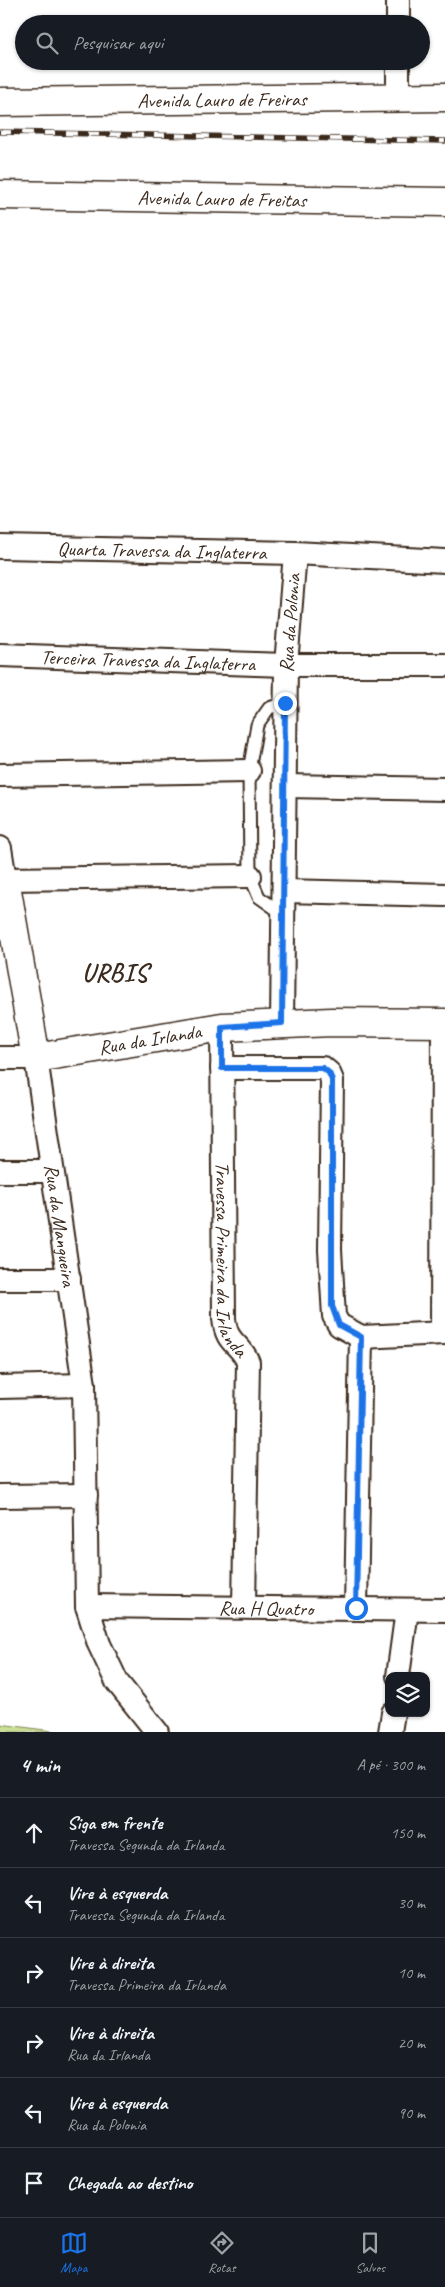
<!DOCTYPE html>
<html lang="pt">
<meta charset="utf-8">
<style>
:root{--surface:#171b24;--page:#20242c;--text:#f1f3f6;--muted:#9ea1a6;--line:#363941;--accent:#1a73e8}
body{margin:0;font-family:Caveat,sans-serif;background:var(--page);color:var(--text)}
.controls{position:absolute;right:15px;bottom:15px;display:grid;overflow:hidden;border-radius:10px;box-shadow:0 1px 4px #0004}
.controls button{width:45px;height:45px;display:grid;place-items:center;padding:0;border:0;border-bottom:1px solid var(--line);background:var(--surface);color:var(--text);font:25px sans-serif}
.stop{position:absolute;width:15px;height:15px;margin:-11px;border:4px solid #1a73e8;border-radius:50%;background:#fff}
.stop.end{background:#1a73e8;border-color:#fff;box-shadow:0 1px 5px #0008}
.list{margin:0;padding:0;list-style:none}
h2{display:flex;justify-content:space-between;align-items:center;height:65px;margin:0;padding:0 20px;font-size:21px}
h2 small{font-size:16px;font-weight:400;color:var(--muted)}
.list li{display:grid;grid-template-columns:32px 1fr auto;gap:15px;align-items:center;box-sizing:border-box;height:70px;padding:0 20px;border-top:1px solid var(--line)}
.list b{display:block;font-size:19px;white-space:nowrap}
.list p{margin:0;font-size:16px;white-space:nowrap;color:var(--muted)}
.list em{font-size:16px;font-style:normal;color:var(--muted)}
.icon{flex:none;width:28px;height:28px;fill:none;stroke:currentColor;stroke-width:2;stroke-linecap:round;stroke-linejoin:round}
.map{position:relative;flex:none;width:445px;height:1732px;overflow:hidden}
.search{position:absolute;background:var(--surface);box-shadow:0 1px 4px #0004;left:15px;right:15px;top:15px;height:55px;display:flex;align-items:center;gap:12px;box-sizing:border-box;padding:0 18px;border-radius:28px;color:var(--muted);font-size:19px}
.sheet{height:485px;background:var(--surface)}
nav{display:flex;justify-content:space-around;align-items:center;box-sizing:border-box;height:70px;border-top:1px solid var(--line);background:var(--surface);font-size:14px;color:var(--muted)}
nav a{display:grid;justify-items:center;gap:2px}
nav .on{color:var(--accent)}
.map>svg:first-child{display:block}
.pitch{fill:#cae096;stroke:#82855a}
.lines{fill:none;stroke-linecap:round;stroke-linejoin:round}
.service-casing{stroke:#3b2a1e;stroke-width:15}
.minor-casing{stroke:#3b2a1e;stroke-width:26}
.tertiary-casing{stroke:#3b2a1e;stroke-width:31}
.service{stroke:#fff;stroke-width:11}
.minor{stroke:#fff;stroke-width:22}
.tertiary{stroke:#fff;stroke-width:28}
.rail-casing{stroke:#3b2a1e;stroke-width:5.5}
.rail{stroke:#fff;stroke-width:4;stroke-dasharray:11;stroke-linecap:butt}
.route{stroke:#1a73e8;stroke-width:6}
.labels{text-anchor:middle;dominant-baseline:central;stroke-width:4.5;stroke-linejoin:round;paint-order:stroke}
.street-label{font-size:20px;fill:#3b2a1e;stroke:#fff}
.district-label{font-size:25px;font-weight:bold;letter-spacing:1px;fill:#3b2a1e;stroke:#fff}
</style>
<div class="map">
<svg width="445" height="1732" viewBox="0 0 445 1732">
<rect width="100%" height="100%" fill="#fff"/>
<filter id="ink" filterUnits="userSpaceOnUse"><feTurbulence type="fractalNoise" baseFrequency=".02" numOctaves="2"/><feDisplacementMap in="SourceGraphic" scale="10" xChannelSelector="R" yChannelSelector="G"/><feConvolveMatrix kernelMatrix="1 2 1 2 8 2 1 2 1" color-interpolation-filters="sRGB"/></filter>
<g filter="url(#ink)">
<path class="pitch" d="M0 1724 60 1732H0Z"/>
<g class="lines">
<defs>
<path id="service" d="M283 914 259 897 250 876 249 771 257 725 269 708 285 703"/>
<g id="minor">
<path d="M398 24V0"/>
<path d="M398 97V61"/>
<path id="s1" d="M0 547 295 553 445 561"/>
<path id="s2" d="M0 655 286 665H445"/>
<path d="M0 775 249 771"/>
<path d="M286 786 445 789"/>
<path d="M0 848 5 879 250 876"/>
<path d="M284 891 445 895"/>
<path id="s3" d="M282 1023 286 665 295 553"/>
<path id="s4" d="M222 1027 224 1318C226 1345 240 1342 248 1362L244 1607"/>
<path id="s5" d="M0 1058H36L84 1385 87 1606 99 1644 117 1682 157 1732"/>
<path d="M222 1068H323L329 1073 332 1080 330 1250 334 1316 339 1325 361 1337 445 1333"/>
<path d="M0 1171H52"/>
<path d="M0 1279H69"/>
<path d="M442 1333 443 1023"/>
<path d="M0 1387 84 1385"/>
<path d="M0 1496 86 1495"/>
<path id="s6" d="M87 1606 445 1610"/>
<path d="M356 1608 361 1337"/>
<path d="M398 1676 407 1610"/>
<path d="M390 1732 393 1713"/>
</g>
<g id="tertiary">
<path id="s7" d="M0 102 445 97"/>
<path id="s8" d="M0 195 445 202"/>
<path id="s9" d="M0 879H5L36 1058 222 1027 331 1022 445 1023"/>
</g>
</defs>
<use href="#service" class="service-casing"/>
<use href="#minor" class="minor-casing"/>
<use href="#tertiary" class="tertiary-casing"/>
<use href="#service" class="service"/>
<use href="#minor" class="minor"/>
<use href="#tertiary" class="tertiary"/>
<defs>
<path id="rail" d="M0 132 445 141"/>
</defs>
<use href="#rail" class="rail-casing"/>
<use href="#rail" class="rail"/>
</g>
</g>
<g class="lines" filter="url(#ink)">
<path class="route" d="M285 703 282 1023 222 1027V1068H323L329 1073 332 1080V1306L339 1325 361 1337 356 1608"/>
</g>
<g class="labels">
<g class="street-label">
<text stroke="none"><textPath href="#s7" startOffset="222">Avenida Lauro de Freiras</textPath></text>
<text stroke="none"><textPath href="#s8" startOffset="222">Avenida Lauro de Freitas</textPath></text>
<text stroke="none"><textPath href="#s1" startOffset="162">Quarta Travessa da Inglaterra</textPath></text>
<text stroke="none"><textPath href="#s3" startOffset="400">Rua da Polonia</textPath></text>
<text stroke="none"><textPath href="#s2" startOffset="148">Terceira Travessa da Inglaterra</textPath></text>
<text stroke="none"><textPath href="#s9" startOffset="302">Rua da Irlanda</textPath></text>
<text stroke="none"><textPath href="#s5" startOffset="205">Rua da Mangueira</textPath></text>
<text stroke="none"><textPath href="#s4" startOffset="234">Travessa Primeira da Irlanda</textPath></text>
<text stroke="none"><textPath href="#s6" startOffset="179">Rua H Quatro</textPath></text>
</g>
<g class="district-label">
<text x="115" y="973">URBIS</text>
</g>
</g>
</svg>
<div class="controls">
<button><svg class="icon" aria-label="layers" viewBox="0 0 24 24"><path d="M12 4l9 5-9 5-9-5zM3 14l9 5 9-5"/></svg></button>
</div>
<div class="stop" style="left:356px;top:1608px"></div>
<div class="stop end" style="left:285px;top:703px"></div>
<div class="search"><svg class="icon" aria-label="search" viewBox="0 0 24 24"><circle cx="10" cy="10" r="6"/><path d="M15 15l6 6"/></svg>Pesquisar aqui</div>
</div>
<section class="sheet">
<h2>4 min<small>A pé · 300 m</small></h2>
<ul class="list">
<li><svg class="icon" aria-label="ahead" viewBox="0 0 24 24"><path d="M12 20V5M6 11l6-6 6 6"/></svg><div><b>Siga em frente</b><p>Travessa Segunda da Irlanda</p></div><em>150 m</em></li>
<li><svg class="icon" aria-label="left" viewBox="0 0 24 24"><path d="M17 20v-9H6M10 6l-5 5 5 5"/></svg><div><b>Vire à esquerda</b><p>Travessa Segunda da Irlanda</p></div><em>30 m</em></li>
<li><svg class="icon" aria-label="right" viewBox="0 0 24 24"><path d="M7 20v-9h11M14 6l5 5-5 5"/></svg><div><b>Vire à direita</b><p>Travessa Primeira da Irlanda</p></div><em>10 m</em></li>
<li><svg class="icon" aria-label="right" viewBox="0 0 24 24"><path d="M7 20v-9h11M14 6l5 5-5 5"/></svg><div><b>Vire à direita</b><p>Rua da Irlanda</p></div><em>20 m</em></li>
<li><svg class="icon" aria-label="left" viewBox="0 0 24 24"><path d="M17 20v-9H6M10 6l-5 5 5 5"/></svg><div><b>Vire à esquerda</b><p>Rua da Polonia</p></div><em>90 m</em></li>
<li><svg class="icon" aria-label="arrive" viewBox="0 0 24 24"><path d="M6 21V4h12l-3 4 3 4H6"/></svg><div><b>Chegada ao destino</b></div></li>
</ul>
</section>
<nav>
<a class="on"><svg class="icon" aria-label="map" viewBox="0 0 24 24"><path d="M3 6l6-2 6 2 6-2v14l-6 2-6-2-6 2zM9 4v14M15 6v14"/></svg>Mapa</a>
<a><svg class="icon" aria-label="directions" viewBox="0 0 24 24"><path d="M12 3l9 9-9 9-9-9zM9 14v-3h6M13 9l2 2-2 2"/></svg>Rotas</a>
<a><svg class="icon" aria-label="saved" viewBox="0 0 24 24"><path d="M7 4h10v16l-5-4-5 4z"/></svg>Salvos</a>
</nav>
